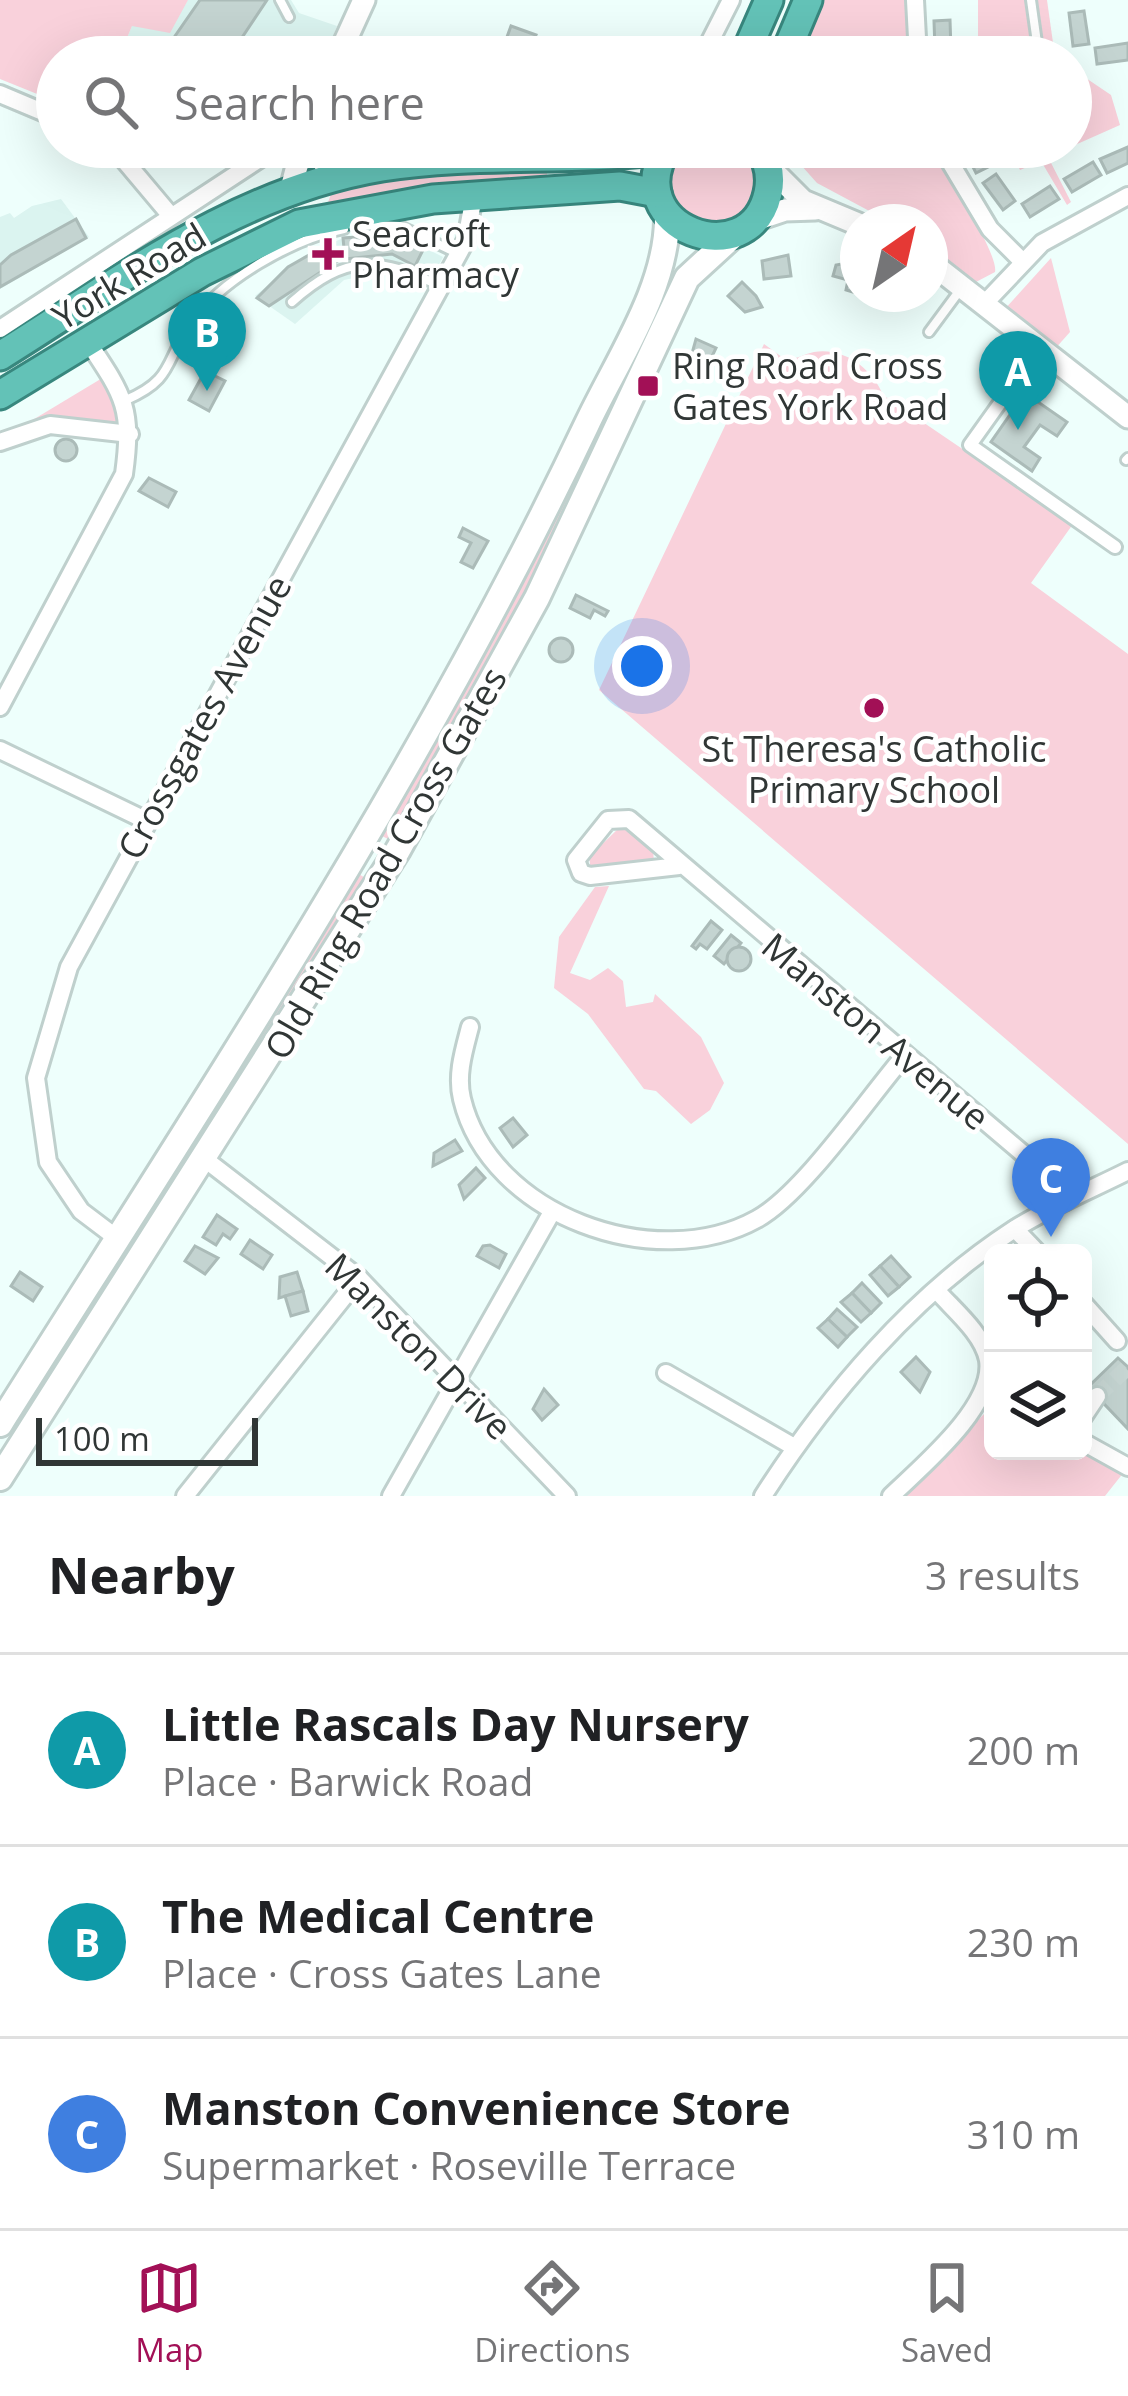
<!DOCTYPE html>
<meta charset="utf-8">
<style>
:root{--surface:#fff;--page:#f6f6f6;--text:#202124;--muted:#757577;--line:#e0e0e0;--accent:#a21056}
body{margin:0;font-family:"Open Sans",sans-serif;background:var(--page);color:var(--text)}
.controls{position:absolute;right:36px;bottom:36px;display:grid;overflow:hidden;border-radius:18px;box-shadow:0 12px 48px #0002}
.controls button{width:108px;height:108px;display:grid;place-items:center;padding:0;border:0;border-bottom:3px solid var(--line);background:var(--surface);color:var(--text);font:60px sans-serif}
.compass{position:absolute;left:840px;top:204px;width:108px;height:108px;border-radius:50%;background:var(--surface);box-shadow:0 12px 48px #0002;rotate:34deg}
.scale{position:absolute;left:36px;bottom:30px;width:222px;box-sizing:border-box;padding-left:12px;border:6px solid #303635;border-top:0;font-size:33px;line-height:42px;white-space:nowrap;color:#303635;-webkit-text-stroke:9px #fff;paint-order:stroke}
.you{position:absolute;left:642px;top:666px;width:42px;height:42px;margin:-30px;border:9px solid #fff;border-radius:50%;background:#1a73e8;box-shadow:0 0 0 18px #1a73e833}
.badge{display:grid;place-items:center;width:78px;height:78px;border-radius:50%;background:var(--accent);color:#fff;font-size:39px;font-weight:700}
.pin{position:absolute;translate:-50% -99px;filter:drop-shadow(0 3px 6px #0008)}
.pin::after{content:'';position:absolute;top:63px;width:42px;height:36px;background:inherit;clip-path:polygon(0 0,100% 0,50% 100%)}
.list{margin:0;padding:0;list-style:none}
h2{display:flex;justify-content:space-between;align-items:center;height:156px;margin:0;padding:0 48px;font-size:51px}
h2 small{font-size:39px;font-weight:400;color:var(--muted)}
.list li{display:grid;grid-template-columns:78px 1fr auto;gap:36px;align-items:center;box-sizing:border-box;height:192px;padding:0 48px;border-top:3px solid var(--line)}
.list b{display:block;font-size:45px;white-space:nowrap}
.list p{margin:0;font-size:39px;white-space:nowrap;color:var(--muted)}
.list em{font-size:39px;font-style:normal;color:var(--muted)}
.icon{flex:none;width:66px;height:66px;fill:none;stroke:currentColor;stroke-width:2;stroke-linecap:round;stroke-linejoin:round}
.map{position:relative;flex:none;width:1128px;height:1496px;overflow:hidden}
.search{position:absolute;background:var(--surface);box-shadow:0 12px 48px #0002;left:36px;right:36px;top:36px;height:132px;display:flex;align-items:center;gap:30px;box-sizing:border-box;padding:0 42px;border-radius:66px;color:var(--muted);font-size:45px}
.sheet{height:732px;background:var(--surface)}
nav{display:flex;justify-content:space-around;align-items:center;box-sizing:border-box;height:168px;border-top:3px solid var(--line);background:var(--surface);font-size:33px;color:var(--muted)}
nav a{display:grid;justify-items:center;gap:6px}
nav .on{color:var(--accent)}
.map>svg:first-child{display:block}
.built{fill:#dbf4f0}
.green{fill:#f9d1db}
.building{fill:#c4d4d1;stroke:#abbbb8;stroke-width:3}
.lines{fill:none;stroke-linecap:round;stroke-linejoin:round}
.minor-tunnel{stroke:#c8d7d4;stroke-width:16;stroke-dasharray:16 8;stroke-linecap:butt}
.service-casing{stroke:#bfd0cd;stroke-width:14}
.pedestrian-casing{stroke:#bfd0cd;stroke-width:18}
.minor-casing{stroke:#bfd0cd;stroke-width:22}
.tertiary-casing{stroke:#bfd0cd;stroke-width:27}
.secondary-casing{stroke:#bfd0cd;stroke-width:30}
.trunk-casing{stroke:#38877e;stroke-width:33}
.service{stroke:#fff;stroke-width:8}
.pedestrian{stroke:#fff;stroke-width:12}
.minor{stroke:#fff;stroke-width:16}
.tertiary{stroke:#fff;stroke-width:21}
.secondary{stroke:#fff;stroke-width:24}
.trunk{stroke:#63c2b7;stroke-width:27}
.poi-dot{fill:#a21056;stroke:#fff;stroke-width:4.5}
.labels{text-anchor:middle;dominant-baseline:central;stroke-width:9;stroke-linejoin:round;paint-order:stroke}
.poi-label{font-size:36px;fill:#303635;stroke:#fff;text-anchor:start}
.street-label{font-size:36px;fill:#303635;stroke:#fff}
</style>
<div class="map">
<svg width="1128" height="1496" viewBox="0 0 1128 1496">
<rect width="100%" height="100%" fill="#eefffc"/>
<g class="built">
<path d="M188 0H291L299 13 337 26 325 57H119L132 26Z"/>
<path d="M61 199 89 237 0 289V217L10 213 14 218 32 206Z"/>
<path d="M376 234 401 236 443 257 427 288 388 271 344 280 295 324 255 296 304 256 343 238Z"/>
</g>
<g class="green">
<path d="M0 0H188L170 33 132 26 119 57H57V102L0 79Z"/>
<path d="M823 0H911L906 31 911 57H799Z"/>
<path d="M978 0H1047L1055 57H978Z"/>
<path d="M1071 68 1111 95 1120 125 1048 157 1071 202 1067 205 1041 161 1020 170 1009 147H1071Z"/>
<path d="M684 147H746L761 176 753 207 728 226 694 223C672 200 657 175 684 147Z"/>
<path d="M785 147H935C946 174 999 254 995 272L976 282 930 247V222H890L817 183Z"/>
<path d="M547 166V182L414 189 327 205 335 183 356 179Z"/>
<path d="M1051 258 1070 332 1054 350 1004 310Z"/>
<path d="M637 342 648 348 533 586 390 840 380 835 523 581Z"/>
<path d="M764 344 786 360C798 359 803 354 814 352 845 347 873 370 883 395L1073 524 1031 583 1128 654V1144L599 690Z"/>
<path d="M104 377 120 418 116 422 16 430Z"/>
<path d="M622 825 653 849 654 863 591 870 589 857Z"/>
<path d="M357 873 367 879 244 1081 238 1068Z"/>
<path d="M609 886 570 973 590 980 608 968 623 981 626 1007 653 1002 655 994 701 1037 724 1083 710 1110 691 1124 656 1091 644 1089 588 1014 554 988 559 937 595 887Z"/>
<path d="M993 1405V1451H1083L1124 1472 1105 1496H902Z"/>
</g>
<g class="building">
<path d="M200 0H267L229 57H170L164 52Z"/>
<path d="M1084 11 1089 44 1073 46 1069 13Z"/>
<path d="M950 20 951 50H935L934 21Z"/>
<path d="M511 26 536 35 527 57 517 53 521 43 507 37Z"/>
<path d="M1128 43V60L1097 64 1095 48Z"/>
<path d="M963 147H980L990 166 976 173Z"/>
<path d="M1128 147V163L1107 173 1100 159Z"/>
<path d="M1093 162 1101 175 1072 192 1064 179Z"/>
<path d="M996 174 1015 201 1003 210 983 183Z"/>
<path d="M1050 186 1059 199 1030 217 1022 204Z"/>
<path d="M76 219 86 238 0 287V265L11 255Z"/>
<path d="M388 235 424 248 415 266 392 254 345 259 343 238Z"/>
<path d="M330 243 339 260 269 306 257 298 288 267Z"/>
<path d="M788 255 791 276 764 279 762 261Z"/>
<path d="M847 263 858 270 853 292 846 290 848 280 833 276 836 265Z"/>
<path d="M742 282 756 296 762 307 745 312 728 296Z"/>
<path d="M696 339 716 348 708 365 691 357Z"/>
<path d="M205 371 225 381 209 411 189 400Z"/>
<path d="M1025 393 1067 422 1057 436 1040 425 1024 447 1040 458 1032 471 991 442Z"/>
<circle cx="66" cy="450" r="11"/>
<path d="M149 478 176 492 168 507 139 491Z"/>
<path d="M463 528 488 541 473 568 461 562 471 543 459 537Z"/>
<path d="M576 595 608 611 605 616 594 610 590 618 570 608Z"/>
<circle cx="561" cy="650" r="12"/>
<path d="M711 921 722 930 707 949 700 944 696 949 692 946Z"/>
<path d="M731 935 741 943 724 964 714 956Z"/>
<circle cx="739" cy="959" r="12"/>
<path d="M513 1118 527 1135 513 1147 500 1128Z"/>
<path d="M455 1140 462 1151 433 1166 434 1153Z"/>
<path d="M476 1168 485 1178 464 1199 459 1185Z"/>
<path d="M217 1215 237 1229 230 1239 223 1234 216 1245 203 1237Z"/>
<path d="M250 1240 272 1255 263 1269 241 1254Z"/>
<path d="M490 1245 506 1254 499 1268 477 1256 483 1246Z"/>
<path d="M195 1246 218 1258 205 1274 185 1261Z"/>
<path d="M891 1256 910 1277 899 1287 880 1266Z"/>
<path d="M880 1266 899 1287 888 1296 870 1275Z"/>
<path d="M20 1272 42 1287 33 1301 11 1286Z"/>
<path d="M297 1272 303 1291 279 1298 280 1277Z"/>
<path d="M862 1283 881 1303 871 1313 852 1293Z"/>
<path d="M303 1291 308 1311 291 1316 285 1296Z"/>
<path d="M852 1293 871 1313 861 1322 841 1302Z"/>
<path d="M837 1309 857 1327 847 1337 828 1319Z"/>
<path d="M828 1319 847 1337 838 1347 818 1328Z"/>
<path d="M916 1357 930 1372 920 1392 901 1372Z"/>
<path d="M1118 1358 1128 1367V1429L1088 1387Z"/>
<path d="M544 1389 558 1405 542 1420 533 1409Z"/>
</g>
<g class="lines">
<path class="minor-tunnel" d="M1097 1396 1128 1367"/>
<defs>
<g id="service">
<path d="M280 0 289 17"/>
<path d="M1031 0 1039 57"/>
<path d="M381 47 406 57"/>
<path d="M266 52 275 57"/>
<path d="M364 225 400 226 457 253"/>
<path d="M292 302C346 254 379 256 440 286"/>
<path d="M929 332 960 290"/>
<path d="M126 400C175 379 164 361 191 323 221 280 292 239 344 229"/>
<path d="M1126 460 1128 458"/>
</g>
<path id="pedestrian" d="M1025 368 970 445 1115 547"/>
<g id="minor">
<path d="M915 0 918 57"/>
<path d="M702 57 731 0"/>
<path d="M0 94 57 118"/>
<path d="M113 147 171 216"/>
<path d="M941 147 990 229 1021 260"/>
<path d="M985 303 1042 243 1128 196"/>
<path d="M0 329 264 156 293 147"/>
<path d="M0 442 50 425 130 434"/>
<path d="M0 707 124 474C133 408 124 396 88 342"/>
<path d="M0 750 147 821"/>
<path d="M679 866 590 876 581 873 576 860 608 820 629 819 1047 1174 1066 1201"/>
<path d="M470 1027C464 1050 456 1075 462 1099 490 1216 656 1275 757 1219 803 1194 868 1098 905 1055"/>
<path d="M206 1160 359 1278 567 1496"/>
<path d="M1015 1229 1038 1253"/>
<path d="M118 1239 81 1211 48 1162 36 1078 69 967 466 240 474 196"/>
<path d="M1083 1303 1117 1341"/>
<path d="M666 1373 794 1447"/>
<path d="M1083 1417 1097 1396"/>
<path d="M1083 1442 1128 1467"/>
<path d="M185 1496 359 1278"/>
<path d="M391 1496 552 1212"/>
<path d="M763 1496C827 1396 913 1295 1013 1230 1049 1207 1090 1190 1128 1171"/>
<path d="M891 1496C922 1466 995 1406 988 1360 983 1334 955 1311 938 1292"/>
</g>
<g id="tertiary">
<path d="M338 57 364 0"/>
<path d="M317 147 331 178"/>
<path d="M769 167 803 201 858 224"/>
<path d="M291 189 302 147"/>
<path d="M755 220 785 210 815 209"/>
<path d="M930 262 1128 417"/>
</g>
<g id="secondary">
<path d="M0 1424C206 1097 421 774 587 424 617 360 669 286 667 214"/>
<path d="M0 1478 398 850 537 598 687 278 736 233"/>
</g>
<g id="trunk">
<path d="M744 57 769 0"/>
<path d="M784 57 808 0"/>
<path d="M667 147C617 228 750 276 768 193 772 176 768 161 759 147"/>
<path d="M0 356C122 280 237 191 382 167 475 152 571 162 665 150"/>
<path d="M0 395 202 272 299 224 433 199 620 186 657 193"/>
</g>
</defs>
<use href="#service" class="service-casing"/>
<use href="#pedestrian" class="pedestrian-casing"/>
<use href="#minor" class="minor-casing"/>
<use href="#tertiary" class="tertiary-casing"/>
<use href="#secondary" class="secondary-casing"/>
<use href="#trunk" class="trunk-casing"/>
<use href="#service" class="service"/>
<use href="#pedestrian" class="pedestrian"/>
<use href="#minor" class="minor"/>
<use href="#tertiary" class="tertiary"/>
<use href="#secondary" class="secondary"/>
<use href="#trunk" class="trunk"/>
</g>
<g class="poi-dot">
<path d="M322 236h12v12h12v12h-12v12h-12v-12h-12v-12h12z"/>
<rect x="636" y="374" width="24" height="24" rx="6"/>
<circle cx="874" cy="708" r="12"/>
</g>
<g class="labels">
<g class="poi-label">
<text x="352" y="233">Seacroft<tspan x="352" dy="41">Pharmacy</tspan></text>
<text x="672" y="365">Ring Road Cross<tspan x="672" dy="41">Gates York Road</tspan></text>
<text x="874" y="748" text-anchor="middle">St Theresa's Catholic<tspan x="874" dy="41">Primary School</tspan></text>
</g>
<g class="street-label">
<text transform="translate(129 276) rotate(-31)">York Road</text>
<text transform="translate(204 717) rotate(-61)">Crossgates Avenue</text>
<text transform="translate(385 863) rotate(-60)">Old Ring Road Cross Gates</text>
<text transform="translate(876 1031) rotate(40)">Manston Avenue</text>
<text transform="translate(419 1346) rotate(45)">Manston Drive</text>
</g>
</g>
</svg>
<div class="controls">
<button><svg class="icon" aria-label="locate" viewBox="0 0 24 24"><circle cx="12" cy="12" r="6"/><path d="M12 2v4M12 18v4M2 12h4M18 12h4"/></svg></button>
<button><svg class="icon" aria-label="layers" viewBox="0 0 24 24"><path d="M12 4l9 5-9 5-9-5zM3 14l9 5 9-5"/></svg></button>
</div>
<svg class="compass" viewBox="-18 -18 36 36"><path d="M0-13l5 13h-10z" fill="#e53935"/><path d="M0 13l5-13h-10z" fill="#757577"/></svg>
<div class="scale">100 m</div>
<div class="you"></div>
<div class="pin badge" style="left:1018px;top:430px;background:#0f9aa8">A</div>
<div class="pin badge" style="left:207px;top:391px;background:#0f9aa8">B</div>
<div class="pin badge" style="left:1051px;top:1237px;background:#3f7fe0">C</div>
<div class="search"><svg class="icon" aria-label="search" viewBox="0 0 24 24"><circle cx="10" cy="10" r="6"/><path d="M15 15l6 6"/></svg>Search here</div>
</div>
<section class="sheet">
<h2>Nearby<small>3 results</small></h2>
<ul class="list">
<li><span class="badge" style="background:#0f9aa8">A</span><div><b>Little Rascals Day Nursery</b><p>Place · Barwick Road</p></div><em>200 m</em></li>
<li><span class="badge" style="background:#0f9aa8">B</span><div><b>The Medical Centre</b><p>Place · Cross Gates Lane</p></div><em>230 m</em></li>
<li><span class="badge" style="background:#3f7fe0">C</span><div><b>Manston Convenience Store</b><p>Supermarket · Roseville Terrace</p></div><em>310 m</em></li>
</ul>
</section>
<nav>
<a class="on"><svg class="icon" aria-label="map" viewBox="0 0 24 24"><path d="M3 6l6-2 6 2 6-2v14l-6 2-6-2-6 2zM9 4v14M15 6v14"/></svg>Map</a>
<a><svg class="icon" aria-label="directions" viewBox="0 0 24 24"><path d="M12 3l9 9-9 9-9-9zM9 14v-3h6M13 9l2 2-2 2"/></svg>Directions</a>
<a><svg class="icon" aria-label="saved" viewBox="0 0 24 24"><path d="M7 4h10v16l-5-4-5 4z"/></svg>Saved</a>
</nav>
